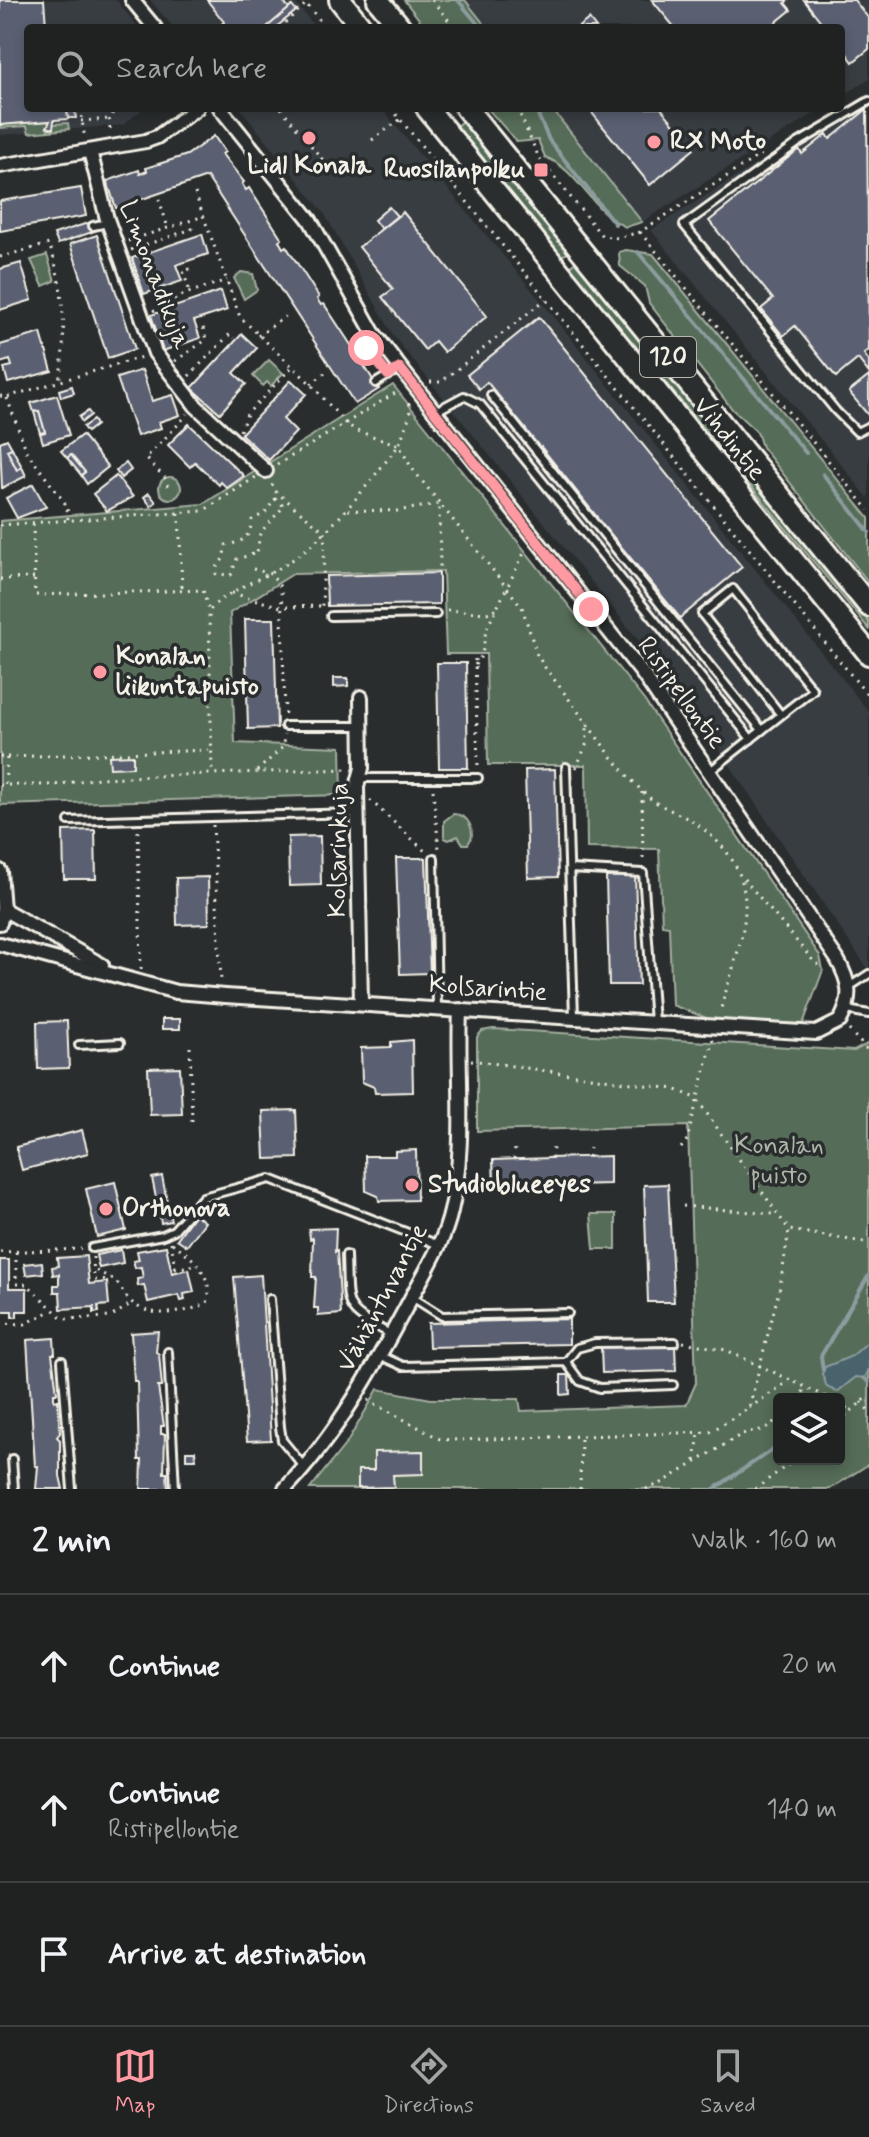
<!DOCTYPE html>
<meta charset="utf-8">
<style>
:root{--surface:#202222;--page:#2d2f2f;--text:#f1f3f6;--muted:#a2a4a5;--line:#3d3f40;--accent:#ff9aa2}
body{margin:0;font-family:Mynerve,sans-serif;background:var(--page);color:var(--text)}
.controls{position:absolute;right:24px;bottom:24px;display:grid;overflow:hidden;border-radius:8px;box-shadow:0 4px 12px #0003}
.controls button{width:72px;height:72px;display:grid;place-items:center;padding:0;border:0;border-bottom:2px solid var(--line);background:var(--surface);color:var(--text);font:40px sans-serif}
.stop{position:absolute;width:24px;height:24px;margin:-18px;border:6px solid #ff9aa2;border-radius:50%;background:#fff}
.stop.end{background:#ff9aa2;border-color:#fff;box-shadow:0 2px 8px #0008}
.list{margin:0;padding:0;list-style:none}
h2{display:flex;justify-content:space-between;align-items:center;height:104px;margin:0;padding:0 32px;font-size:34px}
h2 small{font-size:26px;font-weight:400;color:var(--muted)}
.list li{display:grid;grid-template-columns:52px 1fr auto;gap:24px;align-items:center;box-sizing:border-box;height:144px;padding:0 32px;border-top:2px solid var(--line)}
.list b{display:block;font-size:30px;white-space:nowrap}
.list p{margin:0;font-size:26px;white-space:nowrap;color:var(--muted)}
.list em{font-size:26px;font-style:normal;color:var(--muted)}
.icon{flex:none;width:44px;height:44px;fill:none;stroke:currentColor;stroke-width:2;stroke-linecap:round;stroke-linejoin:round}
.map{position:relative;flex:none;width:869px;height:1489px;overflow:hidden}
.search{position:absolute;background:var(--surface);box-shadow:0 4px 12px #0003;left:24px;right:24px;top:24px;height:88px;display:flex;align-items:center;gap:20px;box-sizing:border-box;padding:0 28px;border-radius:8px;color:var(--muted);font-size:30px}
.sheet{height:536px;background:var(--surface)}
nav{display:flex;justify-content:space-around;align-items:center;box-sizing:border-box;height:112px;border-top:2px solid var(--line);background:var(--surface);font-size:22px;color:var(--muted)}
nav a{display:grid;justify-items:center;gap:4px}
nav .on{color:var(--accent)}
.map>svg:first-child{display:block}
.built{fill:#383c42}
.green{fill:#546c59;stroke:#a4aea0;stroke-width:2;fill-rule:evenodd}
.water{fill:#49636d;stroke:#8d9c9e;stroke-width:2}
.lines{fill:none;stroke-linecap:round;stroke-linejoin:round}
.stream{stroke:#8d9c9e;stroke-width:4}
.building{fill:#5a6072;stroke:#f4f1e8;stroke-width:2}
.lane-casing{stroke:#f4f1e8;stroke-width:12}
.street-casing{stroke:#f4f1e8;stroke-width:18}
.primary-casing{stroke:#f4f1e8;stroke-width:26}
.path{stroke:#f4f1e8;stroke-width:3;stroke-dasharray:2 6;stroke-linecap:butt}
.lane{stroke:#2a2d2e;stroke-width:6}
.street{stroke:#2a2d2e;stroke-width:12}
.primary{stroke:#2a2d2e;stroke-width:20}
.route{stroke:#ff9aa2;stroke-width:10}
.poi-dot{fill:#ff9aa2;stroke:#2a2d2e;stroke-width:3}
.labels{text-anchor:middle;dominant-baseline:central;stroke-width:7;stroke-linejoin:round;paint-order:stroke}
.shield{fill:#2a2d2e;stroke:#b7b6b0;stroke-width:2}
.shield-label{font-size:24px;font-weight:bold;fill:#f4f1e8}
.poi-label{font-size:26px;font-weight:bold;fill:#f4f1e8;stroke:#2a2d2e;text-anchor:start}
.street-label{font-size:26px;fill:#f4f1e8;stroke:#2a2d2e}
.park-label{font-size:26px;fill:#acb5a8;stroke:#2a2d2e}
</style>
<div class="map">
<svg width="869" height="1489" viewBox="0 0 869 1489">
<rect width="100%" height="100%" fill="#2a2d2e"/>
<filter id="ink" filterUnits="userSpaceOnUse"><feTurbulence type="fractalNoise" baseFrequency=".0125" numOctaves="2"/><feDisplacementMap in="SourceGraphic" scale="16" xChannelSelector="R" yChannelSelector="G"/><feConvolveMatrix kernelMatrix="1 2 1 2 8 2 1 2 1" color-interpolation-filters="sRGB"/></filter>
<g filter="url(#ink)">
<g class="built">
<path d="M0 0H116L139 28H28V108H144L123 125 0 135Z"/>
<path d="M150 0H293L316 28H174Z"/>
<path d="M465 0H869V79L841 97V28H487Z"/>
<path d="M869 93V499L651 230Z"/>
<path d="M240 108H381L550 312 869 712V971L678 689 395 338 324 213Z"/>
<path d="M551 108H823L642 222Z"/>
</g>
<g class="green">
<path d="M404 0H465L487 28H426Z"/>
<path d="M487 108H551L642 222 626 227C590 211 580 171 545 157L538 140 517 142Z"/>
<path d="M50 121 48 129 54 124 68 123 69 129 29 133 27 126 0 128V125Z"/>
<path d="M462 121 569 253 560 256 455 127Z"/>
<path d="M626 250 653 254 869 518V583L762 447 757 432 733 410 649 303 645 286 620 266 619 252Z"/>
<path d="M47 255 55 281 43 286 31 260Z"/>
<path d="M577 260 869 622V629L570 267Z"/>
<path d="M241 272 253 274 257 290 244 299 234 278Z"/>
<path d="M269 360 283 373 271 386 267 382 263 386 253 376Z"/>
<path d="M393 385 644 700 820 956 823 970 803 1024 712 1020 672 1005 669 926 662 925 659 849 587 848 586 765H488L486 654H446L443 571 293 574 230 613 235 743 341 747 342 795 0 805V521L203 504Z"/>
<circle cx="170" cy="488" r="11"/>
<path d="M453 814C469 814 477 832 468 844H463L458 836 449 840 444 838V821Z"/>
<path d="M493 1029 854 1051 869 1043V1464L830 1489H310L348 1441 378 1389 431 1399H519L521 1411 686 1405 696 1383 688 1126 477 1131V1037L482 1031ZM779 1399H839V1459H779Z"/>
<path d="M591 1214H616V1249H594Z"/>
</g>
<path class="water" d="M869 1341V1369L865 1378 856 1377 837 1392 827 1387 822 1374 825 1367 852 1356Z"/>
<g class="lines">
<g class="stream">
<path d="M458 0 481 28"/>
<path d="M535 108 549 140 615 224"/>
<path d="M638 252 806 453"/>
<path d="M823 474 869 532"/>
<path d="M823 1370 821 1356 869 1275"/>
<path d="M864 1378 869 1382"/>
<path d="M714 1489 779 1445"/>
</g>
</g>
<g class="building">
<path d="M0 0H44L46 26 56 25V28H28V108H67L68 119 54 120 53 129 47 127 50 121 0 125Z"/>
<path d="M207 0H282L289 9 266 28H217L224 22Z"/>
<path d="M652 0H788L785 3 791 10 769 28H675Z"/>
<path d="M804 0H854L869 19V49L853 62 841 46V28H826Z"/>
<path d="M292 6 296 11 275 28H266Z"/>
<path d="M589 19 596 28H577Z"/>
<path d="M67 108H75L76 118H68Z"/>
<path d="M588 108H661L694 149 650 185Z"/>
<path d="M867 109 869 350 864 354 869 361V373L858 359 836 377 795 326 783 336 761 309 773 299 709 221 799 149 802 154 827 134 830 139Z"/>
<path d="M214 136 225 152 222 154 244 182 242 184 246 190 249 188 282 239 279 241 283 248 286 246 319 297 317 299 321 305 324 304 357 354 354 357 358 363 361 361 379 389 355 404 207 177 116 208 107 181 139 170 140 174 147 171 146 168 187 155Z"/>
<path d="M81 188 86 216 0 231V201Z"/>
<path d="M389 207 397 216 381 229 374 220Z"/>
<path d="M403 212 487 316 444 352 435 341 425 350 382 297 393 289 359 247Z"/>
<path d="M91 222 95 231 58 244 54 234Z"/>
<path d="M202 234 208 254 176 265 182 281 144 294 132 258Z"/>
<path d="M97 235 135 349 108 358 70 244Z"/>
<path d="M21 263 32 300 0 310V269Z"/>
<path d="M221 291 227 310 194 321 200 338 163 351 151 315Z"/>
<path d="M539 317 742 567 680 618 610 533 606 536 593 520 597 517 541 447 537 450 524 434 527 431 487 382 479 389 467 375Z"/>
<path d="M41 333 52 371 8 383 4 368 12 366 10 360 0 363V345Z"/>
<path d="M242 334 257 348 234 373 246 384 220 413 192 388Z"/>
<path d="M142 370 152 401 173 395 180 415 159 422 161 428 137 436 117 378Z"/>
<path d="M869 376V415H868L849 392Z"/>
<path d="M291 380 306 394 283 419 296 432 269 460 241 434Z"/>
<path d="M72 386 74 393 61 397 59 390Z"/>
<path d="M57 395 69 435 43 443 40 433 45 432 39 411 34 412 31 403Z"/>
<path d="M39 411 45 432 40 433 34 412Z"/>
<path d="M88 411 91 415 82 422 79 417Z"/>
<path d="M93 420 96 425 87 432 83 427Z"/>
<path d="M189 424 244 476 227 488 221 482 219 485 195 462 190 467 168 445Z"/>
<path d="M82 435 108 467 87 484 81 475 85 472 71 455 67 458 61 451Z"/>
<path d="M7 439 12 448 7 450 17 470 22 467 26 476 2 488 0 442Z"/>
<path d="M12 448 22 467 17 470 7 450Z"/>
<path d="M71 455 85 472 81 475 67 458Z"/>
<path d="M126 463 131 470 121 478 116 471Z"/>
<path d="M116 476 133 497 107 511 93 494Z"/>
<path d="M33 484 46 507 17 518 6 498Z"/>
<path d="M149 493 156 502 151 506 144 497Z"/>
<path d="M439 573V604L327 606 326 576Z"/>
<path d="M245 619H274L277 728 248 729Z"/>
<path d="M437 663H466L468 768H439Z"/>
<path d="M334 678H348V686L334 687Z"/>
<path d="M133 755V767L110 768 109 756Z"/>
<path d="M555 769 558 877 528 878 525 770Z"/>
<path d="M95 830 96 879H64L63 831Z"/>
<path d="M320 836 321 885 289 886 288 837Z"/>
<path d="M396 858H426L430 973 400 974Z"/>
<path d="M635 876 639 985H609L606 877Z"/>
<path d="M208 877 209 924 177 925 176 878Z"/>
<rect x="162" y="1019" width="18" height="10"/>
<path d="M67 1021 69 1068 38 1069 37 1022Z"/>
<path d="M412 1040 413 1092 375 1093 374 1087 362 1082 361 1048 391 1047V1042Z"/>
<path d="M180 1067 182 1114 150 1115 148 1068Z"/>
<path d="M296 1110 298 1158 265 1159 263 1111Z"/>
<path d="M82 1130 88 1153 22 1170 16 1147Z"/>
<path d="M416 1150 417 1200 379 1201 378 1196 366 1191 365 1156H395V1151Z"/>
<path d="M610 1156V1184L494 1187 493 1160Z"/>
<path d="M162 1176 171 1221 161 1223 152 1178Z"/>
<path d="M115 1182 126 1230 97 1237 86 1189Z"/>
<path d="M668 1184 674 1302H648L644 1185Z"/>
<path d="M195 1214 205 1222 187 1246 177 1239Z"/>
<path d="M336 1228 335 1252 337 1251 341 1314 318 1316V1308H314L316 1277H312L313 1238 310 1239 309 1229Z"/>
<path d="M166 1246 172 1273 189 1269 194 1292 184 1294 185 1300 181 1301 179 1295 148 1302 144 1285 138 1286 137 1279 143 1278 141 1267 135 1268 133 1261 139 1260 137 1251Z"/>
<path d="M121 1250 123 1263 99 1268 96 1255Z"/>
<path d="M86 1256 89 1284 107 1282 109 1305 98 1306 99 1312 94 1313V1307L61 1309 60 1292H54V1285H59V1274L53 1275 52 1267 58 1266 57 1258Z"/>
<path d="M0 1260H9V1288H27V1311H17V1317H12V1311H0Z"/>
<path d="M42 1262 43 1273 26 1275 24 1264Z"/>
<path d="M261 1275 271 1440 247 1441 234 1277Z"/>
<path d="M569 1319V1344L429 1347 428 1323Z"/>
<path d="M158 1331 156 1352 159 1354 162 1387H158L164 1426H161V1434H165L164 1473H167L168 1489H141L142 1460H139L137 1381H134L131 1333Z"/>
<path d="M54 1338 55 1354H52L57 1393H54V1401L58 1400 60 1433 57 1437 60 1440V1476L63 1489H36L38 1466H35L27 1340Z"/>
<path d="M675 1345 676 1371 602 1373 601 1347Z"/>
<path d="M561 1375H569L570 1394 561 1395Z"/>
<path d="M186 1451H195L196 1459H186Z"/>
<path d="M423 1451V1474L393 1475 394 1487 358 1488V1470H374V1452Z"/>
</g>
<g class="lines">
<defs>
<g id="lane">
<path d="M869 101 798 143 684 225 836 411 857 432 869 426"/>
<path d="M93 226 108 223"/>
<path d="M376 383 400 368"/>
<path d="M491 395 762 730"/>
<path d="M436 411 464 396 480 404 751 739"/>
<path d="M331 616 436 614"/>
<path d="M285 726H361"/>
<path d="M566 767 574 1017"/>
<path d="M710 771 724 760 813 690 733 589 702 614 781 715"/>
<path d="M361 778H478"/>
<path d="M69 821 357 813"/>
<path d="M434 858 437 1008"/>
<path d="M570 869 643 873 654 1022"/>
<path d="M849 987 869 974"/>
<path d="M847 1010 869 1014"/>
<path d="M79 1045 120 1043"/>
<path d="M92 1248 163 1235 174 1230 203 1197 270 1179 439 1245"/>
<path d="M346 1255C348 1311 342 1308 392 1335"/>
<path d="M412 1297 442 1316 568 1313"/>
<path d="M270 1299 280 1427 282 1440 305 1468"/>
<path d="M168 1352 175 1489"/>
<path d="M381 1356 403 1366 566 1362 580 1381 600 1388 673 1385"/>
<path d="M62 1361 72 1489"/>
<path d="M566 1362 577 1348 595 1343 675 1342"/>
<path d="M12 1459 14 1489"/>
</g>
<g id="street">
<path d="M132 0 155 28"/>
<path d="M90 151 107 219 155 353 196 406 266 471"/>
<path d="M0 166 146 141 157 137 197 108"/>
<path d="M361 697 362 768 357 787 361 1004"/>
<path d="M0 871 3 909 0 923"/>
<path d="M3 909 102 965"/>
<path d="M0 944 176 992 225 996 816 1033 840 1021C853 998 850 982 837 959L642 673 406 375 373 332 310 220 220 108"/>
<path d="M285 1489C338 1433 374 1367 410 1300 425 1272 444 1243 451 1211 467 1145 457 1077 460 1010"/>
</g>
<g id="primary">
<path d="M340 0 362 28"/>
<path d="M378 0 401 28"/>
<path d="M427 108 869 654"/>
<path d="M466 108 869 606"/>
</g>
</defs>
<use href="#lane" class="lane-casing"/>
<use href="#street" class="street-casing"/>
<use href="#primary" class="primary-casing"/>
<g class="path">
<path d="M303 0 326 28"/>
<path d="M432 0 455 28"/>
<path d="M279 28 306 4"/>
<path d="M80 108 85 139"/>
<path d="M281 108 330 169"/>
<path d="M391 108 869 697"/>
<path d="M517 108 539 158 602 236 618 238 640 232 766 151"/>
<path d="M81 121 110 119"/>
<path d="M110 129 109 116 113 113"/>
<path d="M372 140 401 119"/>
<path d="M195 193 240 317 311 384 345 423 357 431 399 445C366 486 336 528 292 560 267 578 236 585 212 607L209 613 212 775"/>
<path d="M159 199 168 228"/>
<path d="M640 232 869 510"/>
<path d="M128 241 204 216"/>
<path d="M131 250 192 229 190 222"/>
<path d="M0 257 49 244C65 288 67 336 59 382"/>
<path d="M190 269 183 271 190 292"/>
<path d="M153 311 185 294 227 280"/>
<path d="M258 336 290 313"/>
<path d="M175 361 206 340 203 327"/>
<path d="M189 376 230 334 234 338"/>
<path d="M430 382H441L546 299"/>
<path d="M311 384 329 370"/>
<path d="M0 396 7 397 142 357"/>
<path d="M7 398 27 452 67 506 68 521"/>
<path d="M409 403 410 415 399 445 411 467 522 607 537 655 546 669C577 708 611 761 645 794 660 808 681 813 698 825 774 881 740 937 720 1012"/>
<path d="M240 431 247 414 292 367"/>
<path d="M277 465 400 390"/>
<path d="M272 484 275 491 325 532 322 606 325 610"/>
<path d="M168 486 166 479 146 458 188 414"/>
<path d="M275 499 284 506 260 533 257 553 237 559 231 575 216 574 215 570 223 559 226 545C243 542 250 538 252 520L265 513Z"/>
<path d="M348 510 397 511 439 504 440 567"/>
<path d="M179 513 182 589"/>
<path d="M33 524 35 595 203 590 209 613"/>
<path d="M0 525 203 511 256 477"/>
<path d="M253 569 271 574 281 588 285 714"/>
<path d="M0 579 35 578"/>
<path d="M232 593 281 607 322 606"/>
<path d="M447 610 487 613 498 608"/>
<path d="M475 659 478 767"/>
<path d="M475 665 482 655 486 630 526 549"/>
<path d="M0 757H7L5 785"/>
<path d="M7 757 211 750"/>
<path d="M576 768 587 743V722"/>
<path d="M257 771 283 747 284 734"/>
<path d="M0 785H54L99 778 347 769"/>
<path d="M433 790 439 849"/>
<path d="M642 792 643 864"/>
<path d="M370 800 426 852"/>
<path d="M213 825 221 981"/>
<path d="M138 831 141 969"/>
<path d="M744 879 816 964 824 965"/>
<path d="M849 1030 869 1052"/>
<path d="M190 1047 192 1122"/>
<path d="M471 1060 674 1089 696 1098 789 1230 869 1243"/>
<path d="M681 1148 687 1140 713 1039"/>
<path d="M588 1157 590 1148"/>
<path d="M551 1158 553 1148"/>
<path d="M514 1159 515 1148"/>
<path d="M683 1206 774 1214"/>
<path d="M171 1242 176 1272"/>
<path d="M0 1252 81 1249"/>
<path d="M16 1252V1284H27L63 1319 111 1317 132 1303"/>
<path d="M93 1257 94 1280 114 1279C121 1287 126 1299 134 1304 152 1319 188 1313 207 1303 215 1278 193 1256 172 1243"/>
<path d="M175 1269 195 1265"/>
<path d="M96 1271 111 1278"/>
<path d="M0 1323 25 1324 51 1311"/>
<path d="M683 1342 726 1350 831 1399"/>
<path d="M798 1399 806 1388"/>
<path d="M368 1400 440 1439 452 1440 710 1432 749 1408 780 1287 789 1230"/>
<path d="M861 1402 869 1411"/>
<path d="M839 1403 851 1411"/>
<path d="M749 1408 789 1381"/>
<path d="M839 1421 869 1396"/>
<path d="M695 1461 699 1433"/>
<path d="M580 1489 581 1437"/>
<path d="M646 1489 660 1484 742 1434 765 1429 779 1418"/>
<path d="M755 1489 796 1459"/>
</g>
<use href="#lane" class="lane"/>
<use href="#street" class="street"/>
<use href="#primary" class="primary"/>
</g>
</g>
<g class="lines" filter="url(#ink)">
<path class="route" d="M366 348 388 375 400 368 591 609"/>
</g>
<g class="poi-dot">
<circle cx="309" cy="138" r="8"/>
<circle cx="654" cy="142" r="8"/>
<rect x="533" y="162" width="16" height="16" rx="4"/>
<circle cx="100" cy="672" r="8"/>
<circle cx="412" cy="1185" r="8"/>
<circle cx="106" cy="1209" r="8"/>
</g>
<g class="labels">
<rect class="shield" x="640" y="337" width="56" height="40" rx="6"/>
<g class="shield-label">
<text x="668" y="357">120</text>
</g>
<g class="poi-label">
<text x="670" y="142">RX Moto</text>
<text x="309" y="166" text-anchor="middle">Lidl Konala</text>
<text x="525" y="170" text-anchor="end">Ruosilanpolku</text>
<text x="116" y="657">Konalan<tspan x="116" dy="30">liikuntapuisto</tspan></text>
<text x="428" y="1185">Studioblueeyes</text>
<text x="122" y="1209">Orthonova</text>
</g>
<g class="street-label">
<text transform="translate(154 275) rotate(69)">Limonadikuja</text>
<text transform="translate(729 439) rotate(51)">Vihdintie</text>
<text transform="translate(681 693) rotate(54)">Ristipellontie</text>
<text transform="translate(339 850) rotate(-89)">Kolsarinkuja</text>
<text transform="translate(488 989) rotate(4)">Kolsarintie</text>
<text transform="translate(383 1298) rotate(-62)">Vähäntuvantie</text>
</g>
<g class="park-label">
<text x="779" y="1146">Konalan<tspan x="779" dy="30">puisto</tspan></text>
</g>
</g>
</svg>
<div class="controls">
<button><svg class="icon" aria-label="layers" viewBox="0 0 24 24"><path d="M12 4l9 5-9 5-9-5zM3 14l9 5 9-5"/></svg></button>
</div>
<div class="stop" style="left:366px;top:348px"></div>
<div class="stop end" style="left:591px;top:609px"></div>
<div class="search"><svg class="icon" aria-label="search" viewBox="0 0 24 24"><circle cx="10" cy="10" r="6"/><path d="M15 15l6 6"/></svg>Search here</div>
</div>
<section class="sheet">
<h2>2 min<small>Walk · 160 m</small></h2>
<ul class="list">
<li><svg class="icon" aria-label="ahead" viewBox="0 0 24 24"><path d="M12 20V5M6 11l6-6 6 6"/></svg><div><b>Continue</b></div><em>20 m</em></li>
<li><svg class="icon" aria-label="ahead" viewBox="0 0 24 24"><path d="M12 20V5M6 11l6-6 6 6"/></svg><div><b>Continue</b><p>Ristipellontie</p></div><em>140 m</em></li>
<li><svg class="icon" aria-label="arrive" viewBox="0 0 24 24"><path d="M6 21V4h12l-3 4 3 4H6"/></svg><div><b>Arrive at destination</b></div></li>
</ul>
</section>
<nav>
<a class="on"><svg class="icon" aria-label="map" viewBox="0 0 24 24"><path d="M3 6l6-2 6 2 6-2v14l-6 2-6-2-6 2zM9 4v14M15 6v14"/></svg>Map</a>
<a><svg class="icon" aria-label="directions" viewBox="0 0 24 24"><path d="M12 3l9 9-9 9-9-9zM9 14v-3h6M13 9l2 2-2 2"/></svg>Directions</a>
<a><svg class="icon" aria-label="saved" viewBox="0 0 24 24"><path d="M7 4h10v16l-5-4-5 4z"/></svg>Saved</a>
</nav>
